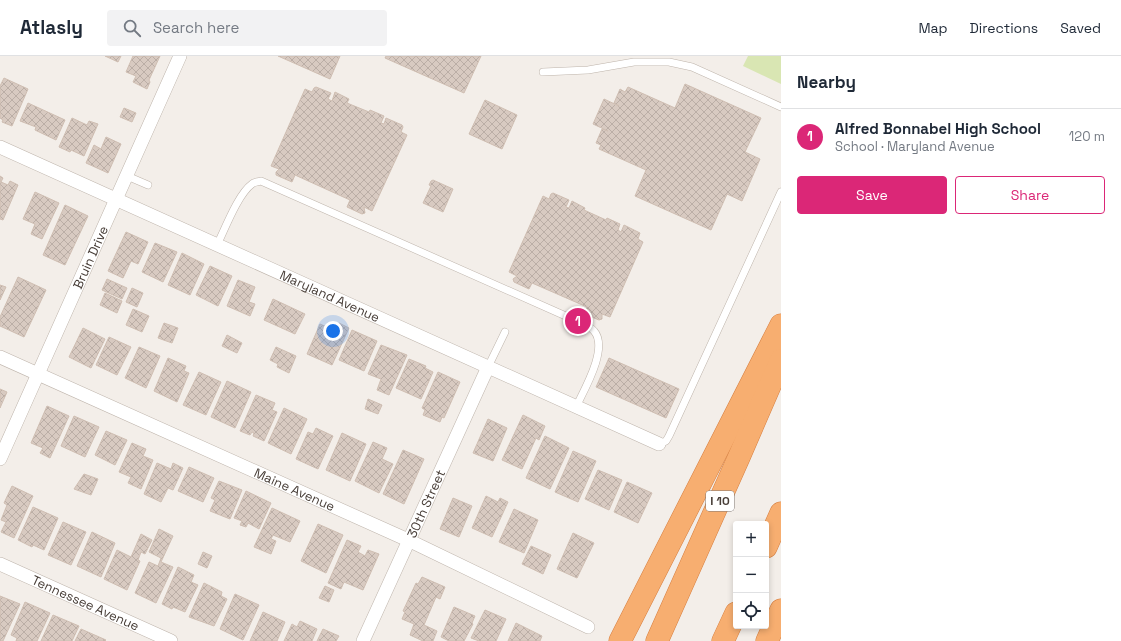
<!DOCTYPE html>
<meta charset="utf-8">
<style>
:root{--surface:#fff;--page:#f2f2f3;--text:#1f2937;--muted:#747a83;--line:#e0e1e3;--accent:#db2777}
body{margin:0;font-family:"Space Grotesk",sans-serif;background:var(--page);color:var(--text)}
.controls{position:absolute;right:12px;bottom:12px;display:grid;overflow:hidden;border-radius:4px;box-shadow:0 2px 6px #0003}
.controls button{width:36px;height:36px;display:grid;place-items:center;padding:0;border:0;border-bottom:1px solid var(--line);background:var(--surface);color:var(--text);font:20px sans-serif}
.you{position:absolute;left:333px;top:275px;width:14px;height:14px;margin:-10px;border:3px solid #fff;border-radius:50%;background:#1a73e8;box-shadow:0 0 0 6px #1a73e833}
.badge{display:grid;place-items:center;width:26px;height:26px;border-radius:50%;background:var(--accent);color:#fff;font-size:13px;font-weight:700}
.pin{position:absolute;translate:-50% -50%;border:2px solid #fff;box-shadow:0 1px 4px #0006}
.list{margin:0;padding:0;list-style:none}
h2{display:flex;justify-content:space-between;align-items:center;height:52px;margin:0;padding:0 16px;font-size:17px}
h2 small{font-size:13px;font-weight:400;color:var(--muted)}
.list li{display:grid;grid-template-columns:26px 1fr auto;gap:12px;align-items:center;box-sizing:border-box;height:56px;padding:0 16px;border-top:1px solid var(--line)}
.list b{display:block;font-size:15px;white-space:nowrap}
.list p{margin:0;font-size:13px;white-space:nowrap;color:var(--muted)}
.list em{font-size:13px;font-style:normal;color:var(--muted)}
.actions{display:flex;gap:8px;padding:12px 16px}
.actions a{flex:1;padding:9px 0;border:1px solid var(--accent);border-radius:4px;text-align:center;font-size:14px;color:var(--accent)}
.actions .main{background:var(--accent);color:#fff}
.icon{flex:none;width:22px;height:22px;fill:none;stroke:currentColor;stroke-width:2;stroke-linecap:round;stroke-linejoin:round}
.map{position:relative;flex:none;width:781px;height:585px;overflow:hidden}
header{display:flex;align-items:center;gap:24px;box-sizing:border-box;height:56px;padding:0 20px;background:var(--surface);border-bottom:1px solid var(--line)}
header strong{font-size:19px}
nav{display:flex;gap:22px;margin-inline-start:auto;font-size:14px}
.search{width:280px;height:36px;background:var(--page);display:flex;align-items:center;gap:10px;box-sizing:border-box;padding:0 14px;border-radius:4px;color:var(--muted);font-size:15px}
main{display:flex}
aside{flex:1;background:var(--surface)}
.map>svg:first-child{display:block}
.garden{fill:#d9e6b3}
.building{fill:url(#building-cross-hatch);stroke:#cfbeb2}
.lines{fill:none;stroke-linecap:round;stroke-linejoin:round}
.service-casing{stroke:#beb4ab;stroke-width:8}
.minor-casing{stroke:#beb4ab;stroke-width:14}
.motorway-casing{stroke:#d67f40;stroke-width:23}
.service{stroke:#fff;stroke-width:7}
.minor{stroke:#fff;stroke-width:13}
.motorway{stroke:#f7ae70;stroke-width:22}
.labels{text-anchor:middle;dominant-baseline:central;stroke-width:3;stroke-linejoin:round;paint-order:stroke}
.shield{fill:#fff;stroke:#7e7773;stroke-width:1}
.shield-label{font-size:12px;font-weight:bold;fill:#473d37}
.street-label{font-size:13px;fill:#473d37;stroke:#fff}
</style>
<header>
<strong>Atlasly</strong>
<div class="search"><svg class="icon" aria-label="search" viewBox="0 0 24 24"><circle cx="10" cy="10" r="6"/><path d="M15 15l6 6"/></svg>Search here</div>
<nav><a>Map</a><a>Directions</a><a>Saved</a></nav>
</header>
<main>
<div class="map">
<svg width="781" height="585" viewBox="0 0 781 585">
<defs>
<pattern id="building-cross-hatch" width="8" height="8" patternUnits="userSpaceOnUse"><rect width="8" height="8" fill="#d8cac1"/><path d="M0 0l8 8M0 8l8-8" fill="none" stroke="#bbaea6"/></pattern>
</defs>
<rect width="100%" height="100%" fill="#f3eee9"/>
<path class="garden" d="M748 0H781V28L743 10Z"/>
<g class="building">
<path d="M105 0H121L118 6Z"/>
<path d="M133 0H160L149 24 150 26 147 33 133 26 136 20 126 16Z"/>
<path d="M278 0H340L330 23Z"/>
<path d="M386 0H481L464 37 385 2Z"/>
<path d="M4 22 28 33 12 70 2 66 3 64 0 62V30Z"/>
<path d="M685 28 761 62 745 96 760 103 742 145 727 138 711 174 635 140 646 114 599 93 601 89 596 87 602 73 608 75 593 68 604 43 619 50 614 47 620 33 625 36 628 31 675 52Z"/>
<path d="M316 31 331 37 328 43 332 45 335 36 349 43 347 47 369 56 370 54 384 60 381 67 384 68 386 62 402 69 403 71 401 76 407 79 372 155 364 151 365 157 362 158 347 151 350 144 295 119 292 126 276 119V116L279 113 271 110 305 33 312 36 314 32Z"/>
<path d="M485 44 517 59 502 93 469 78Z"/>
<path d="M28 47 65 64 56 84 35 74 36 71 20 65Z"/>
<path d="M124 52 136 57 132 66 120 61Z"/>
<path d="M72 62 87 69 89 65 98 68 84 100 71 94 70 96 59 91Z"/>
<path d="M106 81 121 88 108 117 86 107 94 89 101 93Z"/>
<path d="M0 120 3 122 1 126 8 129 10 125 18 129 3 164 0 163Z"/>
<path d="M433 124 453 133 443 156 423 147 431 130 429 129 431 125Z"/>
<path d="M35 136 59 147 42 183 31 178 35 168 23 163Z"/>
<path d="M553 137 569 144 566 151 569 152 572 145 585 152 584 154 606 164 607 162 620 168 618 174 621 176 624 169 640 177 638 183 643 186 610 261 602 258V263L599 264 584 258 587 251 532 227 529 233 514 226 513 223 517 220 509 216 543 140 549 143 551 138Z"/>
<path d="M65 149 88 160 65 209 43 199Z"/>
<path d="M126 176 148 186 138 208 131 205 123 222 108 215Z"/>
<path d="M155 187 177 196 163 226 142 216Z"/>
<path d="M182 197 204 208 190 239 168 229Z"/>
<path d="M210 210 232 220 218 250 196 239Z"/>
<path d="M18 221 46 234 24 281 0 270V261Z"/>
<path d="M107 223 127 232 122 243 102 234Z"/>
<path d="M238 224 255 231 249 246 255 248 250 260 227 250Z"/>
<path d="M0 229 6 231 0 244Z"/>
<path d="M132 232 143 237 137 251 126 246Z"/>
<path d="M105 237 122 245 117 257 100 249Z"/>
<path d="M273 243 305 258 295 278 264 264Z"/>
<path d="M133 253 149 260 142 276 126 269Z"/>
<path d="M164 267 178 272 172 287 158 282Z"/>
<path d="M339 267 349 272 332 309 307 298 320 268 336 275Z"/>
<path d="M83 272 105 283 91 312 69 301Z"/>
<path d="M352 274 377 285 364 315 339 304Z"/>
<path d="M227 279 242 287 237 297 222 290Z"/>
<path d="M109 281 131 291 117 319 96 309Z"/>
<path d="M381 289 407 299 389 339 377 334 381 323 368 318Z"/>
<path d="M139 291 160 300 146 332 125 322Z"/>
<path d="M276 291 296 300 289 317 277 311 278 308 270 304Z"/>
<path d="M168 302 186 310 184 315 189 317 177 346 154 335Z"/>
<path d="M609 302 679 333 666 362 596 331Z"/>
<path d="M409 303 426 310 425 312 433 316 421 343 396 332Z"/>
<path d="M199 316 221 326 206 359 183 349Z"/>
<path d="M438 316 460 326 444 362 442 361 440 366 423 359 425 354 422 352Z"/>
<path d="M227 325 251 336 235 372 211 361Z"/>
<path d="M0 333 7 336 0 352Z"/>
<path d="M256 339 275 347 272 354 277 356 264 385 253 380 254 377 252 376 250 379 240 375Z"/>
<path d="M368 343 382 349 378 358 365 353Z"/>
<path d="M47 350 69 360 50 402 40 397 43 392 31 387Z"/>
<path d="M284 352 307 363 291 398 268 387Z"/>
<path d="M523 359 545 370 539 384 536 382 522 413 502 404Z"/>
<path d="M74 360 99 371 85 401 61 390Z"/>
<path d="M488 363 507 372 493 405 473 397Z"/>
<path d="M316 372 333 380 318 413 296 403 308 376 313 378Z"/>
<path d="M106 375 127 384 115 409 95 399Z"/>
<path d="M342 377 366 388 350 425 326 414Z"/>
<path d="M545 380 569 392 550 433 526 422Z"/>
<path d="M373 386 387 392 382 403 393 408 379 437 355 425Z"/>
<path d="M132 387 146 393 143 400 153 404 141 433 128 427 131 421 119 416Z"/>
<path d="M403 394 424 403 404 448 383 438Z"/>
<path d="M573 395 596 405 578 446 555 436Z"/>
<path d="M157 407 171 413 173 407 183 412 173 434 168 432 161 446 144 438Z"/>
<path d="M189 411 214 422 203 446 178 435Z"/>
<path d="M598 414 622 424 609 454 585 443Z"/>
<path d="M84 418 98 423 91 439 74 433Z"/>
<path d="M219 425 242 434 230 463 210 455 215 444 211 442Z"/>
<path d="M627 426 652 437 638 467 614 456Z"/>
<path d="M12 430 33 440 14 482 1 476 6 466 1 464 7 449 4 447Z"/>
<path d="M246 435 271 447 259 473 248 467 246 471 240 469 242 465 234 462Z"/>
<path d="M486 440 498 446 500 442 508 446 492 481 472 472Z"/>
<path d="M453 442 472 450 459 481 440 473Z"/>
<path d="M33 451 58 462 44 494 33 489 32 491 18 484Z"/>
<path d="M272 452 300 465 290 486 273 479 271 483 276 485 271 498 254 491Z"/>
<path d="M514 453 538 464 524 497 499 486Z"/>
<path d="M63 466 86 476 71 509 48 499Z"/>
<path d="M318 468 343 479 326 517 301 505Z"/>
<path d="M159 473 173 480 161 506 173 511 156 547 135 537 149 506 158 510 161 502 149 496Z"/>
<path d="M92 476 115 487 101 521 77 510Z"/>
<path d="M573 477 594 487 577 522 557 513Z"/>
<path d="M141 478 152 484 145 498 141 496 138 504 140 505 127 534 104 523 117 494 131 501Z"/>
<path d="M347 484 361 490 358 496 365 500 368 494 379 498 363 534 344 526 341 533 328 527Z"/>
<path d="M531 490 551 499 543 518 522 508Z"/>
<path d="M203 496 212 500 207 512 198 508Z"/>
<path d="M178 511 194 519 191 526 198 529 185 556 173 551 172 553 162 548Z"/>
<path d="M422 521 445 531 440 543 436 541 424 569 437 575 433 585H423L410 579 414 568 402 563 405 556 403 555 416 527 418 528Z"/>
<path d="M204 527 222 536 221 540 227 543 214 570 189 561Z"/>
<path d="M325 530 334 534 329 546 319 542Z"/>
<path d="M235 538 259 549 243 584 220 573Z"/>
<path d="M0 540 20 548 3 585H0Z"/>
<path d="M25 546 50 557 37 585H16L17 582 11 579Z"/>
<path d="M454 551 475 560 472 567 473 568 464 585H449L441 581Z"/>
<path d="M485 554 506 563 496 585H479L471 582Z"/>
<path d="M263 556 285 566 277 585H250Z"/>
<path d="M53 559 79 570 72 585H41Z"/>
<path d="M300 565 317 573 312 585H284L292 568 297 571Z"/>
<path d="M516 567 542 580 540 585H508Z"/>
<path d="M81 573 106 584 105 585H75Z"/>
<path d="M323 573 339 580 336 585H317Z"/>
</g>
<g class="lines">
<defs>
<g id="service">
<path d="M543 16 588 14 634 6H669L692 11 781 51"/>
<path d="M127 120 148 129"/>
<path d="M217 189C225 173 238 138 252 128 254 126 258 126 261 125L586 269C588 271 592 272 594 275 609 292 584 334 576 351"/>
<path d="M488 311 505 276"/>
<path d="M659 388 666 385 669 380 781 136"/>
</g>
<g id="minor">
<path id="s1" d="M0 91 659 388"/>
<path id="s2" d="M0 301 408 484 588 571"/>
<path id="s3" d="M0 403 180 0"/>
<path id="s4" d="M0 508 171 585"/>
<path id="s5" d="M363 585 488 311"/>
</g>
<g id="motorway">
<path d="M766 491 781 457"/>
<path d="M620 585 781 269"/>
<path d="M657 585 739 401 781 304"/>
<path d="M723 585 736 557"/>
<path d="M767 585 781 554"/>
</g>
</defs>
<use href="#service" class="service-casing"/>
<use href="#minor" class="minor-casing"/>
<use href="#motorway" class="motorway-casing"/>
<use href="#service" class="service"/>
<use href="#minor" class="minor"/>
<use href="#motorway" class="motorway"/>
</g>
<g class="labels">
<rect class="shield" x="706" y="435" width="28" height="20" rx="3"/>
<g class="shield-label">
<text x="720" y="445">I 10</text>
</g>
<g class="street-label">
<text stroke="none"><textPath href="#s3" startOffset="221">Bruin Drive</textPath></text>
<text stroke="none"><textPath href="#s1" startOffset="362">Maryland Avenue</textPath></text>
<text stroke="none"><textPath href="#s2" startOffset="323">Maine Avenue</textPath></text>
<text stroke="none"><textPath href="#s5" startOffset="151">30th Street</textPath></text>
<text stroke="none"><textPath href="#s4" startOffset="94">Tennessee Avenue</textPath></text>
</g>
</g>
</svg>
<div class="controls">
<button>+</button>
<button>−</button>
<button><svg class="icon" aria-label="locate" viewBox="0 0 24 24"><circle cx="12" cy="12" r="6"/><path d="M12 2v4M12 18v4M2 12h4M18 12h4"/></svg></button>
</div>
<div class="you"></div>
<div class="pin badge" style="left:578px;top:265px">1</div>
</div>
<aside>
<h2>Nearby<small></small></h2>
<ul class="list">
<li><span class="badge">1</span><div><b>Alfred Bonnabel High School</b><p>School · Maryland Avenue</p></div><em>120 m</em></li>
</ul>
<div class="actions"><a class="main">Save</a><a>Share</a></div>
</aside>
</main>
